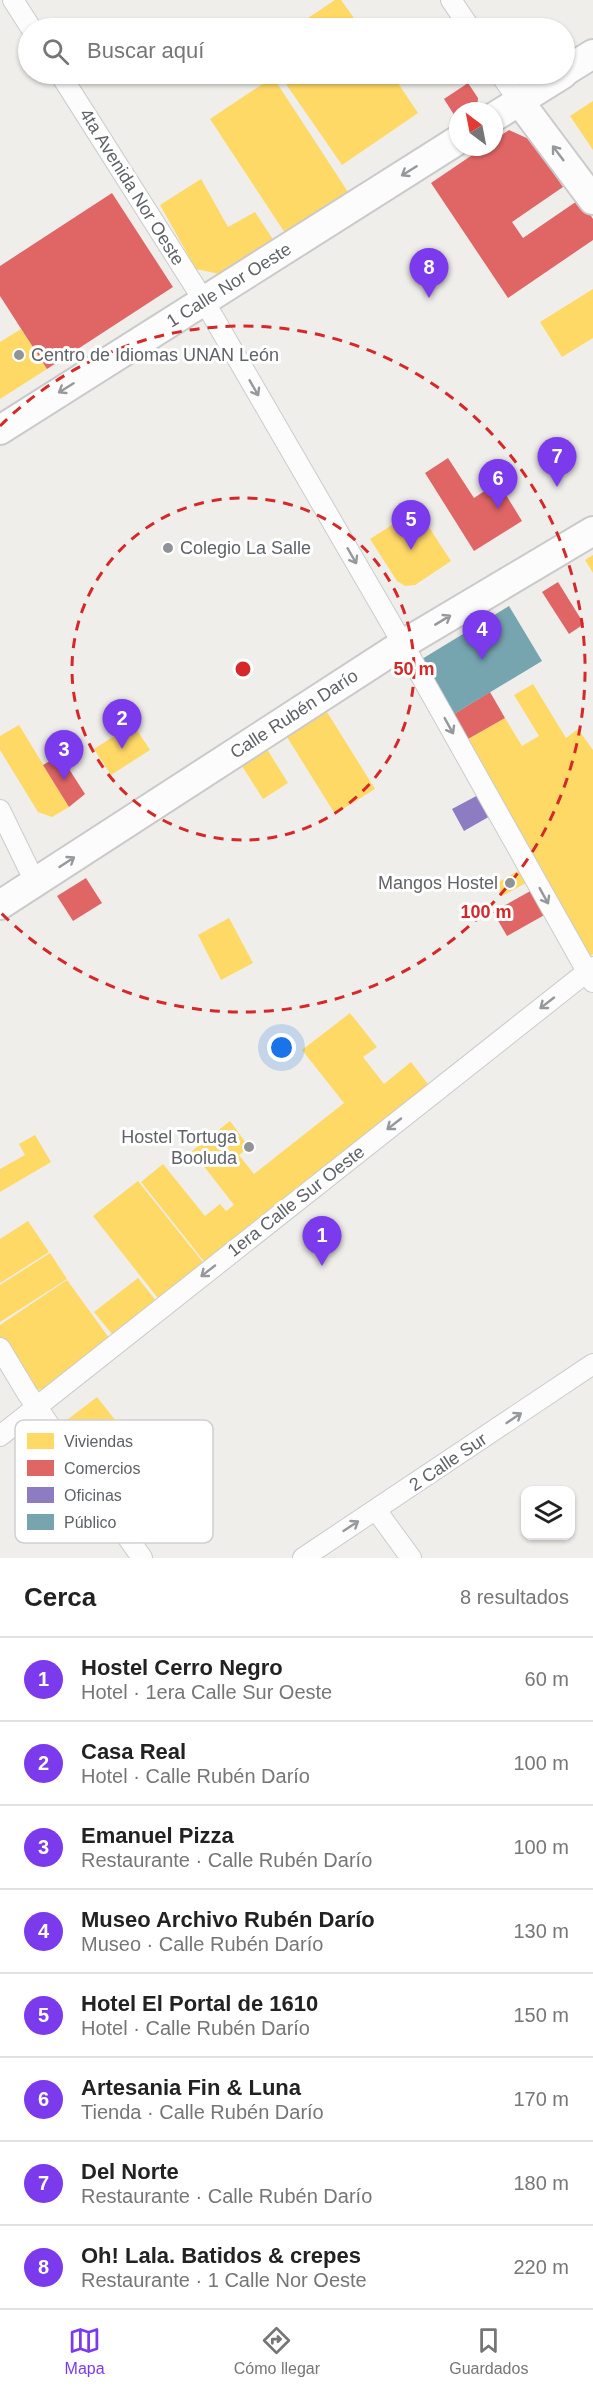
<!DOCTYPE html>
<html lang="es">
<meta charset="utf-8">
<style>
:root{--surface:#fff;--page:#f2f2f2;--text:#222;--muted:#767676;--line:#e0e0e0;--accent:#7c3aed}
body{margin:0;font-family:Arial,sans-serif;background:var(--page);color:var(--text)}
.controls{position:absolute;right:18px;bottom:18px;display:grid;overflow:hidden;border-radius:12px;box-shadow:0 2px 4px #0004}
.controls button{width:54px;height:54px;display:grid;place-items:center;padding:0;border:0;border-bottom:2px solid var(--line);background:var(--surface);color:var(--text);font:30px sans-serif}
.compass{position:absolute;left:449px;top:102px;width:54px;height:54px;border-radius:50%;background:var(--surface);box-shadow:0 2px 4px #0004;rotate:328deg}
.you{position:absolute;left:282px;top:1048px;width:21px;height:21px;margin:-15px;border:4px solid #fff;border-radius:50%;background:#1a73e8;box-shadow:0 0 0 9px #1a73e833}
.badge{display:grid;place-items:center;width:39px;height:39px;border-radius:50%;background:var(--accent);color:#fff;font-size:20px;font-weight:700}
.pin{position:absolute;translate:-50% -50px;filter:drop-shadow(0 2px 3px #0008)}
.pin::after{content:'';position:absolute;top:32px;width:21px;height:18px;background:inherit;clip-path:polygon(0 0,100% 0,50% 100%)}
.list{margin:0;padding:0;list-style:none}
h2{display:flex;justify-content:space-between;align-items:center;height:78px;margin:0;padding:0 24px;font-size:26px}
h2 small{font-size:20px;font-weight:400;color:var(--muted)}
.list li{display:grid;grid-template-columns:39px 1fr auto;gap:18px;align-items:center;box-sizing:border-box;height:84px;padding:0 24px;border-top:2px solid var(--line)}
.list b{display:block;font-size:22px;white-space:nowrap}
.list p{margin:0;font-size:20px;white-space:nowrap;color:var(--muted)}
.list em{font-size:20px;font-style:normal;color:var(--muted)}
.icon{flex:none;width:33px;height:33px;fill:none;stroke:currentColor;stroke-width:2;stroke-linecap:round;stroke-linejoin:round}
.map{position:relative;flex:none;width:593px;height:1558px;overflow:hidden}
.search{position:absolute;background:var(--surface);box-shadow:0 2px 4px #0004;left:18px;right:18px;top:18px;height:66px;display:flex;align-items:center;gap:15px;box-sizing:border-box;padding:0 21px;border-radius:33px;color:var(--muted);font-size:22px}
.sheet{height:750px;background:var(--surface)}
nav{display:flex;justify-content:space-around;align-items:center;box-sizing:border-box;height:84px;border-top:2px solid var(--line);background:var(--surface);font-size:16px;color:var(--muted)}
nav a{display:grid;justify-items:center;gap:3px}
nav .on{color:var(--accent)}
.map>svg:first-child{display:block}
.homes{fill:#ffd966}
.shops{fill:#e06666}
.offices{fill:#8e7cc3}
.public{fill:#76a5af}
.lines{fill:none;stroke-linecap:round;stroke-linejoin:round}
.street-casing{stroke:#cbcccc;stroke-width:22}
.secondary-casing{stroke:#cacacb;stroke-width:32}
.street{stroke:#fdfcfc;stroke-width:20}
.secondary{stroke:#fdfcfc;stroke-width:28}
.oneway{stroke:#96999c}
.ring{fill:none;stroke:#d62828;stroke-width:3;stroke-dasharray:10 8}
.poi-dot{fill:#919496;stroke:#fff;stroke-width:2}
.labels{text-anchor:middle;dominant-baseline:central;stroke-width:6;stroke-linejoin:round;paint-order:stroke}
.street-label{font-size:18px;fill:#5f6368;stroke:#fff}
.poi-label{font-size:18px;fill:#5f6368;stroke:#fff;text-anchor:start}
.key{fill:#fff;stroke:#cfd0d2;stroke-width:1.5}
.key-label{font-size:16px;fill:#5f6368}
.centre{fill:#d62828;stroke:#fff;stroke-width:3}
.ring-label{font-size:18px;text-anchor:middle;font-weight:bold;fill:#d62828;stroke:#fff;stroke-width:6;stroke-linejoin:round;paint-order:stroke}
</style>
<div class="map">
<svg width="593" height="1558" viewBox="0 0 593 1558">
<rect width="100%" height="100%" fill="#efeeea"/>
<g class="homes">
<path d="M335 0H341L361 28H293Z"/>
<path d="M279 74H392L418 113 342 165Z"/>
<path d="M273 77 348 192 285 233 210 119Z"/>
<path d="M593 101V150L570 116Z"/>
<path d="M201 179 228 227 255 212 274 241 219 274 196 269 160 205Z"/>
<path d="M593 289V338L562 357 540 322Z"/>
<path d="M21 329 47 369 0 399V342Z"/>
<path d="M417 509 451 561 415 585 405 586 397 581 370 539Z"/>
<path d="M593 555V573L585 560Z"/>
<path d="M533 684 566 738 578 729 593 750V954L588 958 468 739 505 718 522 746 539 736 514 695Z"/>
<path d="M327 712 375 789 335 814 287 737Z"/>
<path d="M133 724 150 750 111 775 94 749Z"/>
<path d="M19 725 69 807 52 817 38 812 0 750V736Z"/>
<path d="M267 749 288 783 263 799 242 766Z"/>
<path d="M518 871 526 883 502 896 495 884Z"/>
<path d="M229 918 253 963 221 980 198 935Z"/>
<path d="M350 1013 377 1047 363 1057 384 1084 411 1062 431 1088 207 1265 141 1182 163 1164 205 1216 220 1204 226 1211 234 1205 192 1151 230 1121 249 1147 239 1155 254 1174 344 1103 302 1050Z"/>
<path d="M35 1135 51 1162 0 1192V1169L25 1155 19 1144Z"/>
<path d="M138 1181 206 1266 161 1302 93 1216Z"/>
<path d="M28 1221 49 1252 0 1283V1239Z"/>
<path d="M50 1253 67 1279 0 1322V1285Z"/>
<path d="M138 1278 160 1306 117 1340 94 1312Z"/>
<path d="M67 1280 112 1342 55 1387 31 1391 0 1342V1325Z"/>
<path d="M97 1397 141 1453 105 1481 68 1434 67 1420Z"/>
</g>
<g class="shops">
<path d="M468 83 478 98 477 109 473 111H458V121L444 99Z"/>
<path d="M509 130 531 140 563 187 512 222 523 238 580 199 593 219V240L508 298 431 183 484 147H494V140Z"/>
<path d="M112 193 173 287 47 369 0 296V266Z"/>
<path d="M448 458 474 498 498 482 522 521 474 551 425 473Z"/>
<path d="M558 582 584 624 569 634 542 592Z"/>
<path d="M490 692 505 718 468 739 454 714Z"/>
<path d="M60 755 85 794 69 807 43 765Z"/>
<path d="M86 878 102 903 73 921 57 896Z"/>
<path d="M534 889 548 913 507 936 493 912Z"/>
</g>
<path class="offices" d="M480 794 492 815 464 831 452 809Z"/>
<path class="public" d="M509 606 542 661 454 714 422 659Z"/>
<g class="lines">
<defs>
<g id="street">
<path d="M13 0 31 28"/>
<path d="M451 0 470 28"/>
<path d="M60 74 204 301 403 644 593 982"/>
<path d="M500 74 519 101"/>
<path d="M0 810 35 882"/>
<path d="M0 1348 27 1393 142 1558"/>
<path d="M0 1436 593 967"/>
<path d="M376 1510 411 1558"/>
<path d="M303 1558 593 1364"/>
</g>
<g id="secondary">
<path d="M564 72 593 54"/>
<path d="M519 101 593 200"/>
<path d="M494 117 563 74"/>
<path d="M0 430 458 140"/>
<path d="M0 905 403 644 593 531"/>
</g>
</defs>
<use href="#street" class="street-casing"/>
<use href="#secondary" class="secondary-casing"/>
<use href="#street" class="street"/>
<use href="#secondary" class="secondary"/>
</g>
<defs><path id="oneway-shaft" d="M-6 0H5M1.5-3L5.5 0L1.5 3" fill="none" stroke-width="1.6" stroke-linecap="round" stroke-linejoin="round" transform="scale(1.5)"/></defs>
<g class="oneway">
<use href="#oneway-shaft" transform="translate(558 153) rotate(-127)"/>
<use href="#oneway-shaft" transform="translate(409 171) rotate(148)"/>
<use href="#oneway-shaft" transform="translate(66 388) rotate(148)"/>
<use href="#oneway-shaft" transform="translate(254 388) rotate(60)"/>
<use href="#oneway-shaft" transform="translate(352 556) rotate(60)"/>
<use href="#oneway-shaft" transform="translate(443 620) rotate(-31)"/>
<use href="#oneway-shaft" transform="translate(449 726) rotate(61)"/>
<use href="#oneway-shaft" transform="translate(67 862) rotate(-33)"/>
<use href="#oneway-shaft" transform="translate(544 896) rotate(61)"/>
<use href="#oneway-shaft" transform="translate(547 1003) rotate(142)"/>
<use href="#oneway-shaft" transform="translate(394 1124) rotate(142)"/>
<use href="#oneway-shaft" transform="translate(208 1271) rotate(142)"/>
<use href="#oneway-shaft" transform="translate(514 1418) rotate(-34)"/>
<use href="#oneway-shaft" transform="translate(351 1526) rotate(-33)"/>
</g>
<g class="ring">
<circle cx="243" cy="669" r="171"/>
<path d="M0 426A343 343 0 1 1 0 912"/>
</g>
<g class="poi-dot">
<circle cx="19" cy="355" r="6"/>
<circle cx="168" cy="548" r="6"/>
<circle cx="510" cy="883" r="6"/>
<circle cx="249" cy="1147" r="6"/>
</g>
<g class="labels">
<g class="street-label">
<text transform="translate(132 187) rotate(58)">4ta Avenida Nor Oeste</text>
<text transform="translate(229 285) rotate(-32)">1 Calle Nor Oeste</text>
<text transform="translate(294 714) rotate(-33)">Calle Rubén Darío</text>
<text transform="translate(296 1201) rotate(-38)">1era Calle Sur Oeste</text>
<text transform="translate(448 1462) rotate(-34)">2 Calle Sur</text>
</g>
<g class="poi-label">
<text x="31" y="355">Centro de Idiomas UNAN León</text>
<text x="180" y="548">Colegio La Salle</text>
<text x="498" y="883" text-anchor="end">Mangos Hostel</text>
<text x="237" y="1137" text-anchor="end">Hostel Tortuga<tspan x="237" dy="21">Booluda</tspan></text>
</g>
</g>
<rect x="15" y="1420" width="198" height="123" rx="9" class="key"/>
<rect x="27" y="1433" width="27" height="16" fill="#ffd966"/>
<rect x="27" y="1460" width="27" height="16" fill="#e06666"/>
<rect x="27" y="1487" width="27" height="16" fill="#8e7cc3"/>
<rect x="27" y="1514" width="27" height="16" fill="#76a5af"/>
<g class="key-label">
<text x="64" y="1447">Viviendas</text>
<text x="64" y="1474">Comercios</text>
<text x="64" y="1501">Oficinas</text>
<text x="64" y="1528">Público</text>
</g>
<circle cx="243" cy="669" r="9" class="centre"/>
<g class="ring-label">
<text x="414" y="675">50 m</text>
<text x="486" y="918">100 m</text>
</g>
</svg>
<div class="controls">
<button><svg class="icon" aria-label="layers" viewBox="0 0 24 24"><path d="M12 4l9 5-9 5-9-5zM3 14l9 5 9-5"/></svg></button>
</div>
<svg class="compass" viewBox="-18 -18 36 36"><path d="M0-13l5 13h-10z" fill="#e53935"/><path d="M0 13l5-13h-10z" fill="#767676"/></svg>
<div class="you"></div>
<div class="pin badge" style="left:322px;top:1266px">1</div>
<div class="pin badge" style="left:122px;top:749px">2</div>
<div class="pin badge" style="left:64px;top:780px">3</div>
<div class="pin badge" style="left:482px;top:660px">4</div>
<div class="pin badge" style="left:411px;top:550px">5</div>
<div class="pin badge" style="left:498px;top:509px">6</div>
<div class="pin badge" style="left:557px;top:487px">7</div>
<div class="pin badge" style="left:429px;top:298px">8</div>
<div class="search"><svg class="icon" aria-label="search" viewBox="0 0 24 24"><circle cx="10" cy="10" r="6"/><path d="M15 15l6 6"/></svg>Buscar aquí</div>
</div>
<section class="sheet">
<h2>Cerca<small>8 resultados</small></h2>
<ul class="list">
<li><span class="badge">1</span><div><b>Hostel Cerro Negro</b><p>Hotel · 1era Calle Sur Oeste</p></div><em>60 m</em></li>
<li><span class="badge">2</span><div><b>Casa Real</b><p>Hotel · Calle Rubén Darío</p></div><em>100 m</em></li>
<li><span class="badge">3</span><div><b>Emanuel Pizza</b><p>Restaurante · Calle Rubén Darío</p></div><em>100 m</em></li>
<li><span class="badge">4</span><div><b>Museo Archivo Rubén Darío</b><p>Museo · Calle Rubén Darío</p></div><em>130 m</em></li>
<li><span class="badge">5</span><div><b>Hotel El Portal de 1610</b><p>Hotel · Calle Rubén Darío</p></div><em>150 m</em></li>
<li><span class="badge">6</span><div><b>Artesania Fin &amp; Luna</b><p>Tienda · Calle Rubén Darío</p></div><em>170 m</em></li>
<li><span class="badge">7</span><div><b>Del Norte</b><p>Restaurante · Calle Rubén Darío</p></div><em>180 m</em></li>
<li><span class="badge">8</span><div><b>Oh! Lala. Batidos &amp; crepes</b><p>Restaurante · 1 Calle Nor Oeste</p></div><em>220 m</em></li>
</ul>
</section>
<nav>
<a class="on"><svg class="icon" aria-label="map" viewBox="0 0 24 24"><path d="M3 6l6-2 6 2 6-2v14l-6 2-6-2-6 2zM9 4v14M15 6v14"/></svg>Mapa</a>
<a><svg class="icon" aria-label="directions" viewBox="0 0 24 24"><path d="M12 3l9 9-9 9-9-9zM9 14v-3h6M13 9l2 2-2 2"/></svg>Cómo llegar</a>
<a><svg class="icon" aria-label="saved" viewBox="0 0 24 24"><path d="M7 4h10v16l-5-4-5 4z"/></svg>Guardados</a>
</nav>
